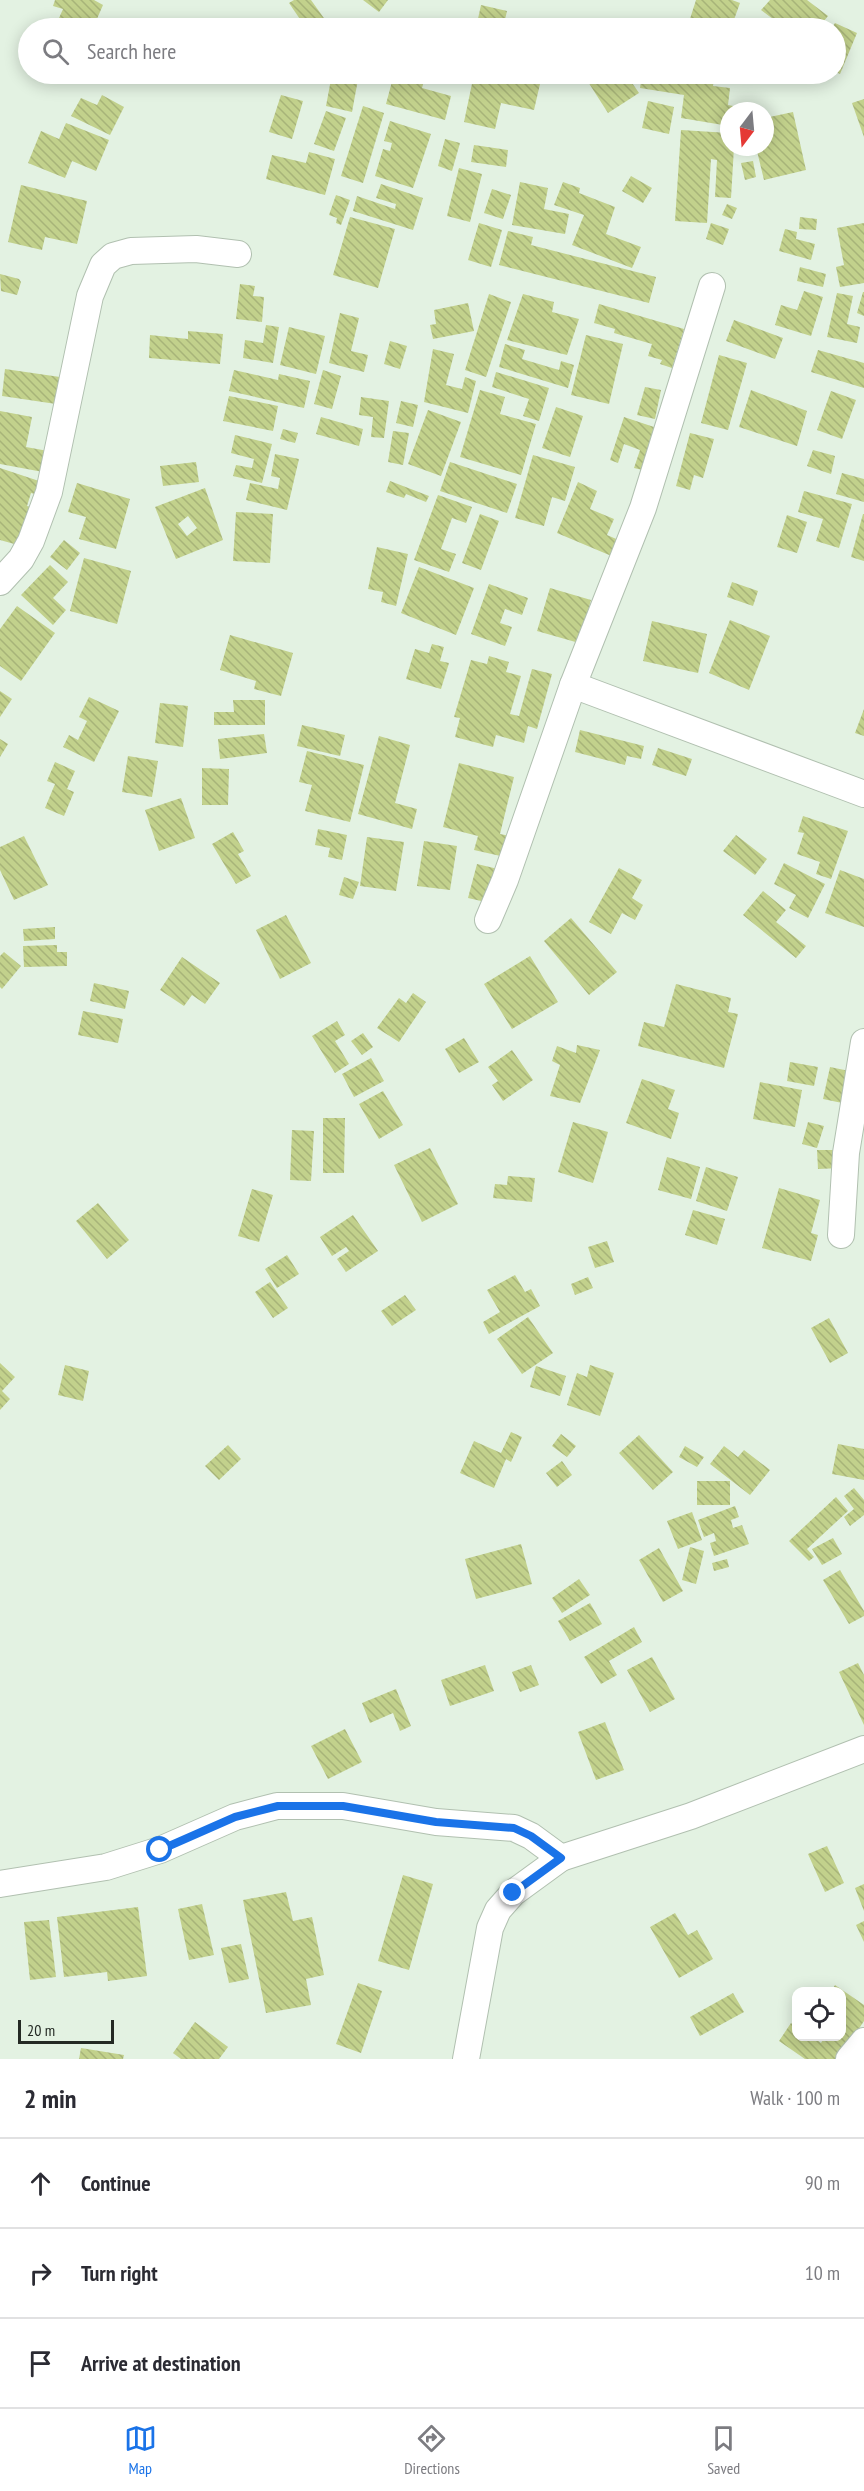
<!DOCTYPE html>
<meta charset="utf-8">
<style>
:root{--surface:#fff;--page:#f7f7f7;--text:#2b2b33;--muted:#7c7c81;--line:#e1e1e2;--accent:#1a73e8}
body{margin:0;font-family:"PT Sans Narrow",sans-serif;background:var(--page);color:var(--text)}
.controls{position:absolute;right:18px;bottom:18px;display:grid;overflow:hidden;border-radius:12px;box-shadow:0 3px 15px #0003}
.controls button{width:54px;height:54px;display:grid;place-items:center;padding:0;border:0;border-bottom:2px solid var(--line);background:var(--surface);color:var(--text);font:30px sans-serif}
.compass{position:absolute;left:720px;top:102px;width:54px;height:54px;border-radius:50%;background:var(--surface);box-shadow:0 3px 15px #0003;rotate:196deg}
.scale{position:absolute;left:18px;bottom:15px;width:96px;box-sizing:border-box;padding-left:6px;border:3px solid #242a24;border-top:0;font-size:16px;line-height:21px;white-space:nowrap;color:#242a24;-webkit-text-stroke:4px #e3f2e2;paint-order:stroke}
.stop{position:absolute;width:18px;height:18px;margin:-14px;border:4px solid #1a73e8;border-radius:50%;background:#fff}
.stop.end{background:#1a73e8;border-color:#fff;box-shadow:0 2px 6px #0008}
.list{margin:0;padding:0;list-style:none}
h2{display:flex;justify-content:space-between;align-items:center;height:78px;margin:0;padding:0 24px;font-size:26px}
h2 small{font-size:20px;font-weight:400;color:var(--muted)}
.list li{display:grid;grid-template-columns:39px 1fr auto;gap:18px;align-items:center;box-sizing:border-box;height:90px;padding:0 24px;border-top:2px solid var(--line)}
.list b{display:block;font-size:22px;white-space:nowrap}
.list em{font-size:20px;font-style:normal;color:var(--muted)}
.icon{flex:none;width:33px;height:33px;fill:none;stroke:currentColor;stroke-width:2;stroke-linecap:round;stroke-linejoin:round}
.map{position:relative;flex:none;width:864px;height:2059px;overflow:hidden}
.search{position:absolute;background:var(--surface);box-shadow:0 3px 15px #0003;left:18px;right:18px;top:18px;height:66px;display:flex;align-items:center;gap:15px;box-sizing:border-box;padding:0 21px;border-radius:33px;color:var(--muted);font-size:22px}
.sheet{height:348px;background:var(--surface)}
nav{display:flex;justify-content:space-around;align-items:center;box-sizing:border-box;height:84px;border-top:2px solid var(--line);background:var(--surface);font-size:16px;color:var(--muted)}
nav a{display:grid;justify-items:center;gap:3px}
nav .on{color:var(--accent)}
.map>svg:first-child{display:block}
.building{fill:url(#building-back-hatch);fill-rule:evenodd}
.lines{fill:none;stroke-linecap:round;stroke-linejoin:round}
.minor-casing{stroke:#b1c0b0;stroke-width:28}
.minor{stroke:#fff;stroke-width:26}
.route{stroke:#1a73e8;stroke-width:8}
</style>
<div class="map">
<svg width="864" height="2059" viewBox="0 0 864 2059">
<defs>
<pattern id="building-back-hatch" width="6" height="6" patternUnits="userSpaceOnUse" patternTransform="scale(1.5)"><rect width="6" height="6" fill="#c2d18c"/><path d="M-1 5l2 2M0 0l6 6M5-1l2 2" fill="none" stroke="#a7b479"/></pattern>
</defs>
<rect width="100%" height="100%" fill="#e3f2e2"/>
<g class="building">
<path d="M55 0H94L103 5 93 28H65L56 25 63 9 53 6Z"/>
<path d="M294 0H311L326 21 315 28H306L289 3Z"/>
<path d="M363 0H388L379 12Z"/>
<path d="M696 0H732L740 3 731 28H711L689 22Z"/>
<path d="M770 0H807L828 16 818 28H766L773 19 761 10Z"/>
<path d="M481 5 507 11 503 28H476Z"/>
<path d="M835 23 857 33 840 74 836 72V28H832Z"/>
<path d="M104 74H128L122 84Z"/>
<path d="M131 74H156L149 84Z"/>
<path d="M332 74H359L352 112 326 106Z"/>
<path d="M394 74H426L422 88 451 96 445 120 386 104Z"/>
<path d="M474 74H495L540 84 534 110 501 103 495 129 464 122Z"/>
<path d="M583 74H626L639 93 608 113Z"/>
<path d="M642 74H687L714 78 713 86 730 88 728 105 733 106 732 111H729V126L681 118 684 95 640 88Z"/>
<path d="M102 95 124 107 110 135 71 116 81 98 97 105Z"/>
<path d="M281 95 303 101 292 139 269 132Z"/>
<path d="M864 99V137L852 103Z"/>
<path d="M648 101 674 107 669 134 642 128Z"/>
<path d="M363 106 384 113 363 183 341 176Z"/>
<path d="M326 111 346 118 334 151 314 144Z"/>
<path d="M793 112 806 170 764 180 756 147H765V118Z"/>
<path d="M390 121 431 134 413 188 375 176 383 149 390 151 392 143 384 141Z"/>
<path d="M66 123 109 140 96 171 72 161 65 178 28 163 41 131 59 139Z"/>
<path d="M681 130 729 133V147H734L731 198 715 197 717 160 711 159 707 223 675 221Z"/>
<path d="M445 139 460 143 452 171 438 166Z"/>
<path d="M474 145 508 150 506 167 471 162Z"/>
<path d="M309 152 335 159 325 195 266 179 272 155 306 163Z"/>
<path d="M753 161 756 177 745 180 741 163Z"/>
<path d="M459 168 482 174 470 222 447 216Z"/>
<path d="M631 176 652 188 643 203 622 191Z"/>
<path d="M520 182 548 188 544 209 569 214 565 234 512 225Z"/>
<path d="M563 182 580 188 579 193 615 207 606 234 641 247 632 268 572 245 584 215 554 205Z"/>
<path d="M381 184 423 198 413 230 353 211 357 196 395 209 396 204 376 198Z"/>
<path d="M21 185 87 201 77 244 45 237 42 250 8 242Z"/>
<path d="M492 189 511 195 503 219 484 213Z"/>
<path d="M336 195 350 200 341 225 336 223 337 218 329 215Z"/>
<path d="M727 204 737 208 732 219 722 215Z"/>
<path d="M350 217 395 229 378 288 333 275Z"/>
<path d="M800 217 817 219 816 230 799 229Z"/>
<path d="M479 223 502 230 491 267 468 260Z"/>
<path d="M711 223 729 229 723 245 706 239Z"/>
<path d="M864 223V283L840 287 836 267 844 265 837 228Z"/>
<path d="M785 229 797 232 796 239 815 244 811 260 779 251Z"/>
<path d="M508 231 533 237 531 245 656 277 649 303 499 265Z"/>
<path d="M800 267 826 274 823 287 797 281Z"/>
<path d="M0 274 19 279 21 282 17 295 1 291Z"/>
<path d="M240 284 255 286 253 296 264 297 262 322 236 319Z"/>
<path d="M804 291 823 297 811 336 775 325 781 305 797 310Z"/>
<path d="M863 292H864V316L857 313Z"/>
<path d="M837 293 853 296 847 324 860 327 857 343 827 337Z"/>
<path d="M489 294 511 302 486 377 465 370Z"/>
<path d="M523 294 554 302 552 312 579 319 567 355 507 340Z"/>
<path d="M468 303 474 331 433 339 430 325 436 324 434 310Z"/>
<path d="M599 304 684 329 672 368 660 364 662 360 648 356 652 344 614 333 615 329 594 323Z"/>
<path d="M340 313 359 318 351 351 368 355 364 372 329 363Z"/>
<path d="M734 320 783 338 775 359 726 341Z"/>
<path d="M266 325 279 327 273 363 243 358 245 340 263 343Z"/>
<path d="M289 327 325 336 316 374 280 365Z"/>
<path d="M188 331 223 334 220 364 149 358 150 335 188 339Z"/>
<path d="M586 335 623 344 609 404 571 395Z"/>
<path d="M390 341 407 346 400 369 384 364Z"/>
<path d="M505 344 525 350 522 359 559 370 561 361 574 365 568 388 499 367Z"/>
<path d="M433 349 454 354 446 385 462 389 465 377 476 381 468 413 424 402Z"/>
<path d="M818 350 864 363V388L811 372Z"/>
<path d="M719 355 747 363 728 430 701 423Z"/>
<path d="M5 369 60 377 56 404 2 396Z"/>
<path d="M234 370 278 380 279 374 310 381 304 408 229 391Z"/>
<path d="M323 370 341 376 332 409 314 404Z"/>
<path d="M496 372 549 388 539 421 523 416 529 399 492 387Z"/>
<path d="M645 387 661 390 655 419 637 415Z"/>
<path d="M480 390 505 397 500 414 536 424 521 475 460 457Z"/>
<path d="M751 390 807 411 797 446 739 427Z"/>
<path d="M831 391 856 400 842 439 817 430Z"/>
<path d="M229 396 278 406 273 431 223 421Z"/>
<path d="M361 397 389 401 384 438 371 437 373 417 359 415Z"/>
<path d="M401 401 418 405 413 427 396 423Z"/>
<path d="M556 407 583 416 570 457 542 448Z"/>
<path d="M428 410 461 422 441 476 408 464Z"/>
<path d="M0 411 32 417 26 447 48 451 43 472 0 464Z"/>
<path d="M321 417 363 429 359 446 316 434Z"/>
<path d="M624 417 660 429 647 471 634 468 640 450 624 444 618 463 610 460Z"/>
<path d="M283 429 298 433 295 443 280 439Z"/>
<path d="M393 431 409 433 403 465 388 462Z"/>
<path d="M690 433 714 439 703 478 694 475 690 490 676 486Z"/>
<path d="M235 435 272 444 262 483 233 476 236 465 252 468 254 459 231 453Z"/>
<path d="M813 450 835 456 831 474 807 466Z"/>
<path d="M275 454 299 459 287 510 246 500 250 483 278 489 280 478 271 476Z"/>
<path d="M533 455 575 467 565 501 552 497 544 526 515 518Z"/>
<path d="M196 462 199 482 163 486 160 466Z"/>
<path d="M450 462 517 484 507 513 440 491Z"/>
<path d="M0 468 42 482 38 495 31 493 27 506 37 509 25 547 0 540Z"/>
<path d="M842 473 864 479V502L836 494Z"/>
<path d="M390 481 429 496 426 502 406 494 404 498 386 492Z"/>
<path d="M578 482 597 491 590 509 614 519 607 535 628 544 621 560 557 533Z"/>
<path d="M77 483 130 499 116 549 79 539 86 517 68 512Z"/>
<path d="M205 488 223 540 176 559 155 507ZM188 516 197 528 187 536 178 524Z"/>
<path d="M804 491 852 504 839 548 816 541 823 519 798 512Z"/>
<path d="M438 495 472 507 466 523 452 518 441 549 456 554 449 572 414 560Z"/>
<path d="M236 512 273 514 270 563 233 561Z"/>
<path d="M480 514 499 521 481 570 462 563Z"/>
<path d="M863 514H864V561L851 557Z"/>
<path d="M787 515 807 522 797 553 777 547Z"/>
<path d="M64 540 80 553 67 570 50 557Z"/>
<path d="M377 547 408 554 396 606 381 602 383 592 368 589Z"/>
<path d="M84 558 131 571 117 624 70 611Z"/>
<path d="M50 565 68 582 53 598 66 610 53 625 21 595Z"/>
<path d="M419 567 474 588 456 635 401 613Z"/>
<path d="M732 582 758 591 753 606 727 597Z"/>
<path d="M489 584 528 598 522 615 505 609 500 623 512 627 505 646 471 634Z"/>
<path d="M550 588 591 600 579 643 537 631Z"/>
<path d="M17 606 55 633 21 681 0 666V629Z"/>
<path d="M730 620 770 636 749 690 709 673Z"/>
<path d="M652 621 707 634 698 673 643 661Z"/>
<path d="M230 635 293 653 281 696 254 689 256 681 220 670Z"/>
<path d="M432 644 444 647 440 661 449 663 441 689 406 679 415 649 429 653Z"/>
<path d="M489 656 509 662 506 672 521 676 510 714 519 716 532 669 552 674 537 729 528 726 524 743 496 735 493 747 455 737 460 718 454 717 471 660 487 664Z"/>
<path d="M0 691 12 699 0 717Z"/>
<path d="M89 697 119 711 94 762 63 747 69 735 78 740 87 721 79 717Z"/>
<path d="M233 700H265V725H214V712H234Z"/>
<path d="M160 703 188 706 183 747 155 743Z"/>
<path d="M864 709V736L855 733Z"/>
<path d="M302 725 345 735 340 756 297 746Z"/>
<path d="M580 730 644 746 641 759 627 756 625 765 575 752Z"/>
<path d="M264 734 267 753 220 759 218 739Z"/>
<path d="M379 736 410 745 395 803 417 809 412 829 358 814Z"/>
<path d="M0 739 8 744 0 757Z"/>
<path d="M658 748 692 759 686 776 652 765Z"/>
<path d="M307 751 364 765 350 822 305 811 312 785 299 782Z"/>
<path d="M128 756 158 761 152 797 122 792Z"/>
<path d="M55 762 75 771 67 789 74 792 64 816 45 808 55 784 47 781Z"/>
<path d="M459 763 514 777 500 834 510 836 505 857 474 850 478 836 443 827Z"/>
<path d="M202 768 229 769 228 805H202Z"/>
<path d="M181 798 195 838 159 851 145 810Z"/>
<path d="M803 816 848 831 831 879 816 874 820 862 797 854 804 833 798 832Z"/>
<path d="M318 829 347 835 342 860 328 857 330 848 315 845Z"/>
<path d="M233 832 244 851 238 854 251 876 236 884 212 844Z"/>
<path d="M736 835 767 859 755 875 723 851Z"/>
<path d="M24 836 48 885 14 900 0 870V847Z"/>
<path d="M367 837 404 842 396 891 360 886Z"/>
<path d="M424 841 457 846 450 890 417 886Z"/>
<path d="M784 863 825 884 808 918 789 908 796 895 774 884Z"/>
<path d="M477 864 498 869 490 903 468 898Z"/>
<path d="M619 868 642 880 632 898 643 905 635 920 622 913 611 934 589 922Z"/>
<path d="M840 870 864 879V927L825 913Z"/>
<path d="M344 877 359 882 353 899 339 895Z"/>
<path d="M763 891 786 910 776 922 806 946 796 958 743 915Z"/>
<path d="M286 915 311 963 280 979 256 930Z"/>
<path d="M571 918 617 972 589 995 544 941Z"/>
<path d="M55 927V939L24 941 23 929Z"/>
<path d="M57 945V952H67V966L24 967 23 946Z"/>
<path d="M4 952 21 966 2 989 0 987V956Z"/>
<path d="M530 956 558 1002 512 1029 484 984Z"/>
<path d="M182 957 220 983 205 1004 192 995 184 1006 160 990Z"/>
<path d="M94 983 129 991 125 1009 90 1001Z"/>
<path d="M676 984 731 998 728 1012 738 1014 724 1068 638 1046 644 1022 664 1027Z"/>
<path d="M413 993 426 1002 399 1042 377 1028 399 998 406 1003Z"/>
<path d="M83 1011 123 1019 118 1043 78 1035Z"/>
<path d="M337 1021 345 1035 335 1041 349 1064 335 1073 312 1036Z"/>
<path d="M363 1033 373 1047 362 1055 351 1041Z"/>
<path d="M464 1038 479 1062 459 1073 445 1049Z"/>
<path d="M577 1045 600 1050 580 1103 550 1096 560 1065 552 1061 557 1046 576 1053Z"/>
<path d="M512 1050 533 1080 503 1101 492 1085 498 1081 488 1067Z"/>
<path d="M371 1058 384 1081 354 1097 342 1074Z"/>
<path d="M790 1062 818 1067 814 1086 787 1081Z"/>
<path d="M830 1067 854 1072 847 1104 823 1099Z"/>
<path d="M642 1079 675 1090 668 1109 679 1113 671 1139 626 1123Z"/>
<path d="M760 1082 802 1090 795 1127 753 1119Z"/>
<path d="M383 1091 403 1125 379 1139 359 1104Z"/>
<path d="M323 1118H345L344 1173H323Z"/>
<path d="M573 1122 608 1132 593 1183 558 1172Z"/>
<path d="M808 1122 824 1126 817 1148 802 1144Z"/>
<path d="M292 1130 314 1131 311 1181 290 1180Z"/>
<path d="M430 1148 458 1204 422 1222 394 1165Z"/>
<path d="M817 1150H841V1168L818 1169Z"/>
<path d="M667 1157 700 1167 691 1199 658 1190Z"/>
<path d="M706 1167 738 1177 727 1211 696 1201Z"/>
<path d="M508 1176 535 1178 532 1202 493 1198 495 1184 507 1185Z"/>
<path d="M779 1188 820 1200 811 1233 818 1235 811 1261 762 1248Z"/>
<path d="M252 1189 273 1195 259 1242 238 1236Z"/>
<path d="M98 1203 129 1240 107 1259 76 1221Z"/>
<path d="M693 1210 725 1219 717 1245 685 1235Z"/>
<path d="M353 1215 378 1251 346 1272 337 1259 349 1251 346 1247 332 1256 320 1237Z"/>
<path d="M607 1241 614 1262 595 1268 588 1247Z"/>
<path d="M287 1255 299 1274 277 1288 265 1269Z"/>
<path d="M515 1275 525 1292 531 1289 540 1306 489 1334 483 1322 500 1312 487 1290Z"/>
<path d="M588 1277 593 1288 575 1295 571 1284Z"/>
<path d="M270 1282 288 1308 273 1318 255 1292Z"/>
<path d="M405 1295 416 1310 392 1326 381 1311Z"/>
<path d="M528 1317 553 1353 522 1374 497 1339Z"/>
<path d="M829 1318 848 1353 830 1363 811 1328Z"/>
<path d="M0 1363 15 1377 2 1391 10 1399 0 1410Z"/>
<path d="M65 1365 89 1371 83 1401 58 1395Z"/>
<path d="M590 1365 614 1373 600 1416 567 1405 577 1373 587 1377Z"/>
<path d="M536 1366 566 1376 560 1396 530 1387Z"/>
<path d="M511 1432 522 1437 511 1462 506 1459 494 1488 460 1473 474 1441 501 1453Z"/>
<path d="M561 1434 576 1446 567 1457 552 1446Z"/>
<path d="M639 1435 673 1472 653 1490 619 1453Z"/>
<path d="M838 1444 864 1449V1480L832 1474Z"/>
<path d="M228 1445 241 1459 219 1480 205 1466Z"/>
<path d="M685 1446 704 1457 697 1467 679 1457Z"/>
<path d="M724 1446 738 1457 744 1450 770 1470 750 1495 710 1464Z"/>
<path d="M562 1461 572 1475 557 1487 546 1473Z"/>
<rect x="697" y="1481" width="33" height="24"/>
<path d="M854 1488 864 1500V1515L850 1526 844 1517 854 1509 844 1496Z"/>
<path d="M836 1497 848 1511 807 1549 814 1557 809 1561 789 1541Z"/>
<path d="M735 1506 739 1517 731 1520 733 1528 742 1525 749 1544 714 1556 710 1543 716 1541 714 1533 704 1537 698 1520Z"/>
<path d="M692 1512 702 1540 678 1549 667 1521Z"/>
<path d="M833 1538 842 1554 822 1565 812 1549Z"/>
<path d="M521 1544 532 1584 476 1599 465 1559Z"/>
<path d="M690 1547 704 1551 696 1584 682 1580Z"/>
<path d="M659 1548 683 1591 663 1602 639 1560Z"/>
<path d="M727 1559 729 1567 714 1571 712 1563Z"/>
<path d="M840 1570 864 1611V1616L849 1624 823 1580Z"/>
<path d="M579 1579 590 1595 562 1613 552 1598Z"/>
<path d="M590 1603 602 1624 570 1641 558 1621Z"/>
<path d="M634 1627 642 1642 609 1661 617 1675 601 1684 584 1657Z"/>
<path d="M652 1657 675 1699 650 1712 627 1670Z"/>
<path d="M858 1663 864 1675V1725L839 1672Z"/>
<path d="M485 1665 494 1691 450 1706 441 1680Z"/>
<path d="M531 1665 539 1685 520 1692 512 1672Z"/>
<path d="M396 1689 411 1726 400 1731 393 1713 370 1723 362 1703Z"/>
<path d="M605 1722 624 1770 596 1780 578 1732Z"/>
<path d="M345 1729 362 1762 328 1779 311 1746Z"/>
<path d="M827 1846 844 1883 825 1892 808 1854Z"/>
<path d="M403 1875 433 1884 409 1970 378 1961Z"/>
<path d="M864 1884V1911L855 1888Z"/>
<path d="M286 1892 293 1921 312 1917 324 1975 306 1979 311 2005 266 2013 243 1900Z"/>
<path d="M202 1904 214 1955 189 1960 178 1909Z"/>
<path d="M138 1907 147 1976 108 1981 107 1972 64 1977 57 1917Z"/>
<path d="M675 1913 688 1935 697 1930 713 1959 679 1978 650 1927Z"/>
<path d="M49 1920 56 1977 30 1980 24 1922Z"/>
<path d="M864 1921V1942L856 1925Z"/>
<path d="M241 1944 249 1979 229 1983 221 1948Z"/>
<path d="M358 1983 382 1991 361 2053 336 2044Z"/>
<path d="M835 1985 864 2005V2021L839 2059H805L779 2041 791 2023 796 2027V2036H812L821 2043 825 2036H842V1992H831Z"/>
<path d="M733 1993 744 2012 700 2036 690 2017Z"/>
<path d="M195 2022 228 2047 219 2059H181L173 2053Z"/>
<path d="M81 2048 124 2055 123 2059H79Z"/>
</g>
<g class="lines">
<defs>
<g id="minor">
<path d="M0 582 21 559 31 541 49 492 90 296 103 265 113 256 131 251 196 249 238 254"/>
<path d="M573 685 864 794"/>
<path d="M488 920 505 880 573 685 643 508 712 286"/>
<path d="M841 1235 846 1153 864 1042"/>
<path d="M0 1884 106 1867 160 1850 235 1817 277 1806H343L436 1822 514 1828 531 1836 561 1858"/>
<path d="M466 2059 490 1928 498 1910 513 1893 561 1858 691 1816 864 1749"/>
<path d="M849 2059 864 2041"/>
</g>
</defs>
<use href="#minor" class="minor-casing"/>
<use href="#minor" class="minor"/>
</g>
<g class="lines">
<path class="route" d="M160 1850 235 1817 278 1806H343L436 1822 514 1828 531 1836 561 1858 513 1893"/>
</g>
</svg>
<div class="controls">
<button><svg class="icon" aria-label="locate" viewBox="0 0 24 24"><circle cx="12" cy="12" r="6"/><path d="M12 2v4M12 18v4M2 12h4M18 12h4"/></svg></button>
</div>
<svg class="compass" viewBox="-18 -18 36 36"><path d="M0-13l5 13h-10z" fill="#e53935"/><path d="M0 13l5-13h-10z" fill="#7c7c81"/></svg>
<div class="scale">20 m</div>
<div class="stop" style="left:160px;top:1850px"></div>
<div class="stop end" style="left:513px;top:1893px"></div>
<div class="search"><svg class="icon" aria-label="search" viewBox="0 0 24 24"><circle cx="10" cy="10" r="6"/><path d="M15 15l6 6"/></svg>Search here</div>
</div>
<section class="sheet">
<h2>2 min<small>Walk · 100 m</small></h2>
<ul class="list">
<li><svg class="icon" aria-label="ahead" viewBox="0 0 24 24"><path d="M12 20V5M6 11l6-6 6 6"/></svg><div><b>Continue</b></div><em>90 m</em></li>
<li><svg class="icon" aria-label="right" viewBox="0 0 24 24"><path d="M7 20v-9h11M14 6l5 5-5 5"/></svg><div><b>Turn right</b></div><em>10 m</em></li>
<li><svg class="icon" aria-label="arrive" viewBox="0 0 24 24"><path d="M6 21V4h12l-3 4 3 4H6"/></svg><div><b>Arrive at destination</b></div></li>
</ul>
</section>
<nav>
<a class="on"><svg class="icon" aria-label="map" viewBox="0 0 24 24"><path d="M3 6l6-2 6 2 6-2v14l-6 2-6-2-6 2zM9 4v14M15 6v14"/></svg>Map</a>
<a><svg class="icon" aria-label="directions" viewBox="0 0 24 24"><path d="M12 3l9 9-9 9-9-9zM9 14v-3h6M13 9l2 2-2 2"/></svg>Directions</a>
<a><svg class="icon" aria-label="saved" viewBox="0 0 24 24"><path d="M7 4h10v16l-5-4-5 4z"/></svg>Saved</a>
</nav>
